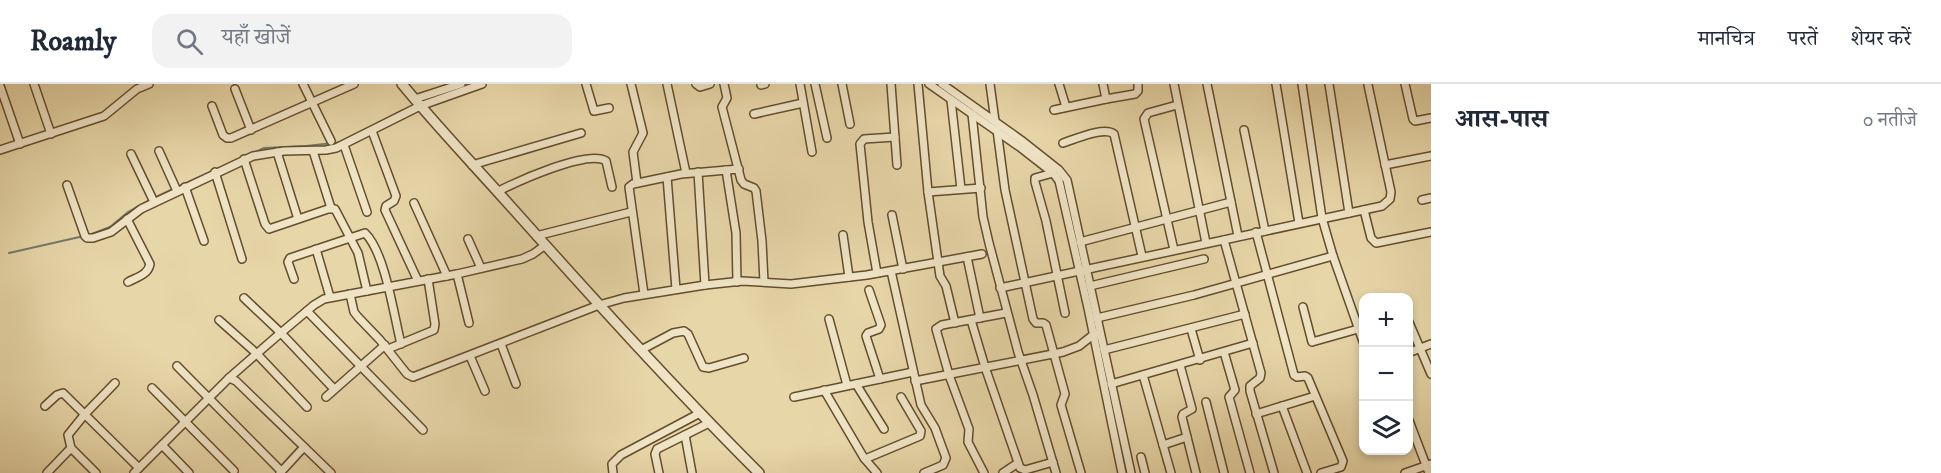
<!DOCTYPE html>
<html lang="hi">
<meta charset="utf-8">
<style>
:root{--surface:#fff;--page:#f2f2f3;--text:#1f2937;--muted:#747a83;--line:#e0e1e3}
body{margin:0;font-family:"IM FELL DW Pica","Noto Serif Devanagari",serif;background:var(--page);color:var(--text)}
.controls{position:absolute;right:18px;bottom:18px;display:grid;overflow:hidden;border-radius:12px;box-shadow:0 3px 9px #0003}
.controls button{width:54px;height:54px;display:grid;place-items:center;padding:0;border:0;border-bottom:2px solid var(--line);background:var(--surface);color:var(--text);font:30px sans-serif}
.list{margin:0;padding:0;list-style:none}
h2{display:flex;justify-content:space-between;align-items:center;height:78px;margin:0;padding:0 24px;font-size:26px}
h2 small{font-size:20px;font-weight:400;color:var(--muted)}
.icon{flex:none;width:33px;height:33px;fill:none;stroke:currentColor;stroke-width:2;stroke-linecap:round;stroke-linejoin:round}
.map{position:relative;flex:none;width:1431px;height:389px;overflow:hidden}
header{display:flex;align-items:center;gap:36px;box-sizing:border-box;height:84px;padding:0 30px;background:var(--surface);border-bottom:2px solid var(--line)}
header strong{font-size:28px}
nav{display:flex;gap:33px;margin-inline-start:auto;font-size:21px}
.search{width:420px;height:54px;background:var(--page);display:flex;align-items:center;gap:15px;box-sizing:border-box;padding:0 21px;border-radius:18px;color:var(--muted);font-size:22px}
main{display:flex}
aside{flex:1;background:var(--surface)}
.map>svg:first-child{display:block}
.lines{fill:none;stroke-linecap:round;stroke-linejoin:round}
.stream{stroke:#747a6c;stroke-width:2}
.minor-casing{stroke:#644d2c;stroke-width:10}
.tertiary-casing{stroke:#644d2c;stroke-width:12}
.minor{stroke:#efe4c6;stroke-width:7}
.tertiary{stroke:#efe4c6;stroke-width:9}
</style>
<header>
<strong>Roamly</strong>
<div class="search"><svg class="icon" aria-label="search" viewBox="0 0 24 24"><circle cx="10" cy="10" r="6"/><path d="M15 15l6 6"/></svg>यहाँ खोजें</div>
<nav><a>मानचित्र</a><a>परतें</a><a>शेयर करें</a></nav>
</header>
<main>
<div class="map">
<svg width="1431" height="389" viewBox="0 0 1431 389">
<rect width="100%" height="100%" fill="#e7d6a8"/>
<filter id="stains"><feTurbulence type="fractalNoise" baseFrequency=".00333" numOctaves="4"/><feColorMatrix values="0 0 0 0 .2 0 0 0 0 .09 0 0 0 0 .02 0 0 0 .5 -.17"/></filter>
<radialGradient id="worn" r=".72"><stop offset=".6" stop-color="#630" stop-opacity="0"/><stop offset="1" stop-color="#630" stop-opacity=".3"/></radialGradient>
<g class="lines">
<g class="stream">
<path d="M438 11 458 5"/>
<path d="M379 39 403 26"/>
<path d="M177 103 264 64 306 62 342 58"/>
<path d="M154 114 175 104"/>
<path d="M89 151 110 143 128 128 151 115"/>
<path d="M9 169 84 152"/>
<path d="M1118 351 1126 389"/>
</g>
<defs>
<g id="minor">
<path d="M34 0 51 50"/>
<path d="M303 0 331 57"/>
<path d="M586 0 594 27 609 24"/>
<path d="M631 0 643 49 633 68 637 99"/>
<path d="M667 0 686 89"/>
<path d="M696 0 700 3 710 0"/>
<path d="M724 0 727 14 722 23 741 96 744 100 754 104 756 107 762 157 764 198"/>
<path d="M800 0 812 68"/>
<path d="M815 0 827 54"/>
<path d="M842 0 850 40"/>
<path d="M891 0 897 81"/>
<path d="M918 0 928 108 940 192 946 202 955 239"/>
<path d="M929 0 1021 64 1053 89 1059 97 1088 224 1122 389"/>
<path d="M942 0 1021 56 1059 86 1067 96 1131 389"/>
<path d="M990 0 995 37"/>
<path d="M1059 0 1066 23"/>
<path d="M1103 0 1106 15"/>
<path d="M1174 0 1206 159"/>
<path d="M1207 0 1238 152"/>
<path d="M1276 0 1299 139"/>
<path d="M1302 0 1322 134 1333 172 1364 260"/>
<path d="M1329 0 1349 129"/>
<path d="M1405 0 1413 35 1415 37 1431 34"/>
<path d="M761 1 765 0"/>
<path d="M0 2 20 60"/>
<path d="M235 5 251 46"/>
<path d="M415 15 461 0"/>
<path d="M951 16 961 105"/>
<path d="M212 22 223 51 227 54H231L354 0"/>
<path d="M1054 26 1106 15 1135 10 1138 7V0"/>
<path d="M754 30 803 19"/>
<path d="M972 30 983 133 989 159 1018 268 1033 311 1056 389"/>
<path d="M997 46 1005 106 1033 235 1036 239H1043L1046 241 1065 310 1061 321 1081 389"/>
<path d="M1244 46 1265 147"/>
<path d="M372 47 396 112 394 117 386 122 385 126 418 197"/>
<path d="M1063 59C1076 55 1104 42 1114 50L1142 172"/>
<path d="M344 61 367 128"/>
<path d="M0 66 104 32 137 5 149 0"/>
<path d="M159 67 177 107"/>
<path d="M313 67 331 124"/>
<path d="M277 68 298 135"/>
<path d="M131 70 154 118"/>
<path d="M244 75 265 140 269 145 328 125H335L358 169 367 207"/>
<path d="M472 81 581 49"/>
<path d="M1385 81 1431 72"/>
<path d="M726 86 736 149 737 198"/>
<path d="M215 88 242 175"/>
<path d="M698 88 705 201"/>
<path d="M1053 89 1035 94V98L1046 137 1065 229"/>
<path d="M667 93 676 205"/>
<path d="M67 101 85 152 87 154H93L111 148 141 125 253 72 284 67 326 66 336 64 420 22 482 0"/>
<path d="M185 103 204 157"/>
<path d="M497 108C516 98 588 65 606 77L612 103"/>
<path d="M928 108 981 104"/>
<path d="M1422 116 1431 114"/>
<path d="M414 119 447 192"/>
<path d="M1364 126 1371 154 1376 159 1431 148"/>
<path d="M892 131 903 185"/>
<path d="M127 135 150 180C148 191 137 193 128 198"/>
<path d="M1256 148 1294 291 1297 293 1305 292 1308 294 1343 377 1341 383 1321 389"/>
<path d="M843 151 849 193"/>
<path d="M536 152 631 128"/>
<path d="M468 155 481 184"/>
<path d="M1224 156 1261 289 1260 294 1250 302V307L1274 389"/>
<path d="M1080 158 1231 118"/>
<path d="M316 165 330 213"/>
<path d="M1174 166 1144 35 1148 29 1177 21"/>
<path d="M967 173 980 234"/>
<path d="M891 187 921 321 935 344 946 374 943 381 924 389"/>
<path d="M877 189 868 138 860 60 864 55 895 53"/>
<path d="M457 190 469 239"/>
<path d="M294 195 288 178 290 174 365 149C385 168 394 232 401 260"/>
<path d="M1090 202 1204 175"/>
<path d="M1000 204 1382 122 1390 115 1391 108 1368 1"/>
<path d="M869 206 881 241 879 245 868 249 866 252 880 295"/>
<path d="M350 210 354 228 358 233 380 256 407 290 413 293 599 221 624 214 705 201 742 197 791 200 867 191 982 170"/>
<path d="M644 210 629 103 633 100 681 90 739 85"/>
<path d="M244 214 281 249 334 305"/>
<path d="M1303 223 1312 258 1358 245"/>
<path d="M307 227 423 346"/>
<path d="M1097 234 1194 211 1333 172"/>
<path d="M829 235 847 301"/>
<path d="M219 236 256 269 307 323"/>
<path d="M971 236 985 283 1020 384 1025 386 1053 378"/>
<path d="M1408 236 1431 290"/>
<path d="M1191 245 1200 276"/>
<path d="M501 260 516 300"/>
<path d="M388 265 434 246 435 240 428 195"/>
<path d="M641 266 673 249 684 247 688 250 703 283 709 284 744 274"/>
<path d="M1104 266 1245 230"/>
<path d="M1224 268 1235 306 1229 313 1250 389"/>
<path d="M1408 269 1431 260"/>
<path d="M470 272 485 307"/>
<path d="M1180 281 1192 325 1183 330 1182 333 1196 389"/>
<path d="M177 282 281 387"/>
<path d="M1143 291 1171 389"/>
<path d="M229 294 276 253 314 221 324 215 457 190 522 175 533 170 544 162"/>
<path d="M915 297 1063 268 1079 262 1093 251 1097 250"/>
<path d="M856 300 884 345"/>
<path d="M1111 300 1253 259"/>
<path d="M152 304 234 387"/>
<path d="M824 306 864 374 877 389"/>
<path d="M326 313 385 261"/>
<path d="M794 313 913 288"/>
<path d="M1206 318 1224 389"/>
<path d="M45 322 57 311 63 309 139 384"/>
<path d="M1282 322 1307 389"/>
<path d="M1256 330 1315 312"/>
<path d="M1408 334 1429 389"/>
<path d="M685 351 692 389"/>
<path d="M162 361 189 389"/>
<path d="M1163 361 1187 353"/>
<path d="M1141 373 1145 389"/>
<path d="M865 375 920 352 921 347 901 313"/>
<path d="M47 389 71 364"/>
<path d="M96 389 71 364 68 351 85 330 115 299"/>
<path d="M134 389 229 294 236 297 331 389"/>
<path d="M280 389 304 363"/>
<path d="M613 389 612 380 621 371 700 329"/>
<path d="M659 389 655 370 657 365 709 339"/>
<path d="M984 389 968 358 969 345 949 291 936 245 942 241 1006 229"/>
<path d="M1003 389 1018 379"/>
<path d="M1405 389 1431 380"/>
</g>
<path id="tertiary" d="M402 0C435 40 470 77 505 116 588 209 671 301 759 389"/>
</defs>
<use href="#minor" class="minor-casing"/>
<use href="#tertiary" class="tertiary-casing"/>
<use href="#minor" class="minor"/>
<use href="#tertiary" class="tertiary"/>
</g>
<rect width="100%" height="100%" filter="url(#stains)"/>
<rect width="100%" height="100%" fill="url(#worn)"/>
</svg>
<div class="controls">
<button>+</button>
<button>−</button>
<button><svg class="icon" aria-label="layers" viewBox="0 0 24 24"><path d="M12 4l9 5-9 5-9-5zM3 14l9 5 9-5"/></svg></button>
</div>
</div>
<aside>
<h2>आस-पास<small>0 नतीजे</small></h2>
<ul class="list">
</ul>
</aside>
</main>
